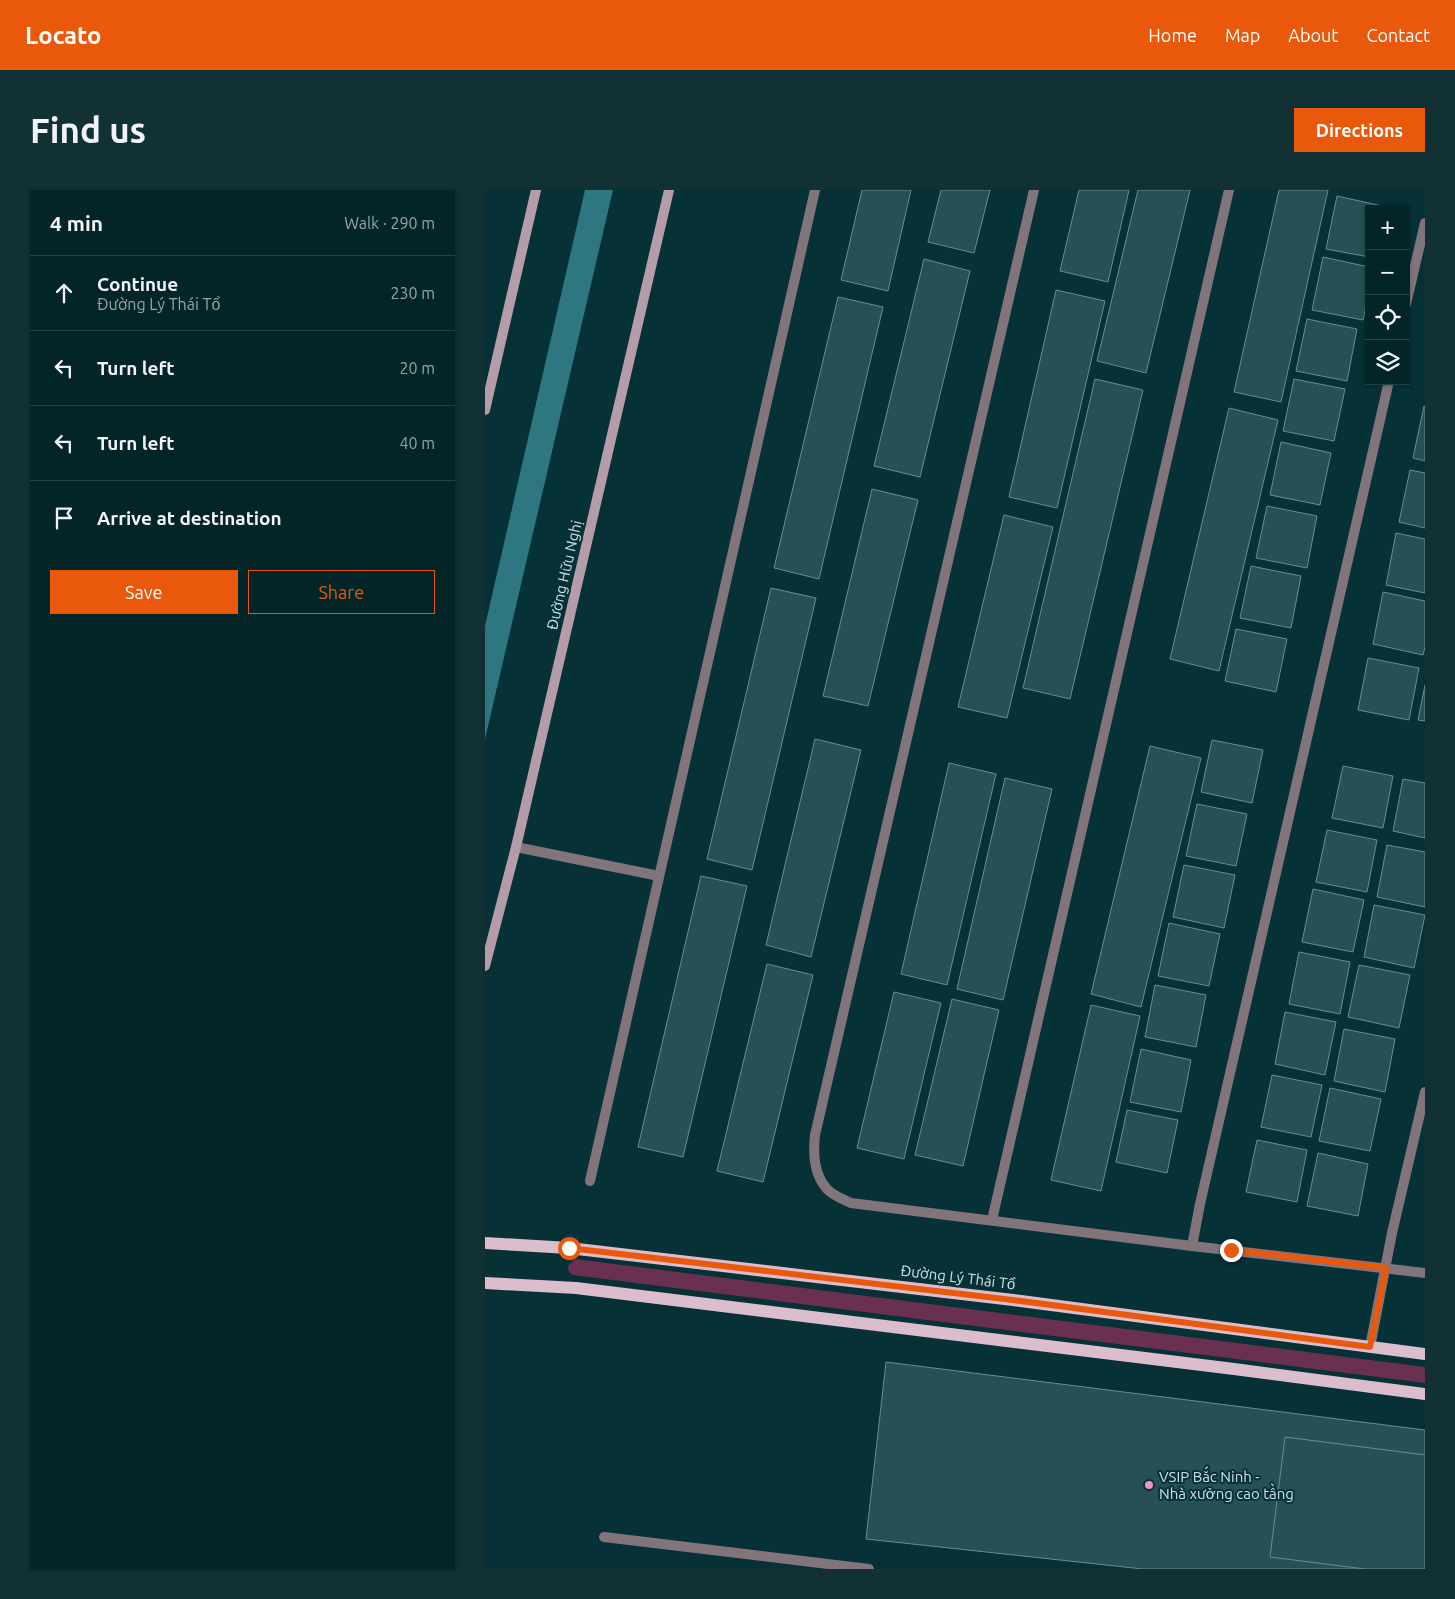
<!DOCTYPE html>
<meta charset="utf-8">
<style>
:root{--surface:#042528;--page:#123134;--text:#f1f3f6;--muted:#97a5a8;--line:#254245;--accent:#ea580c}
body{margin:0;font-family:Ubuntu,sans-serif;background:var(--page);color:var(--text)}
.controls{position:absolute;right:15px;top:15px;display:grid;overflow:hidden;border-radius:0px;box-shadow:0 1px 4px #0004}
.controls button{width:45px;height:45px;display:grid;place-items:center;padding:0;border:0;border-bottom:1px solid var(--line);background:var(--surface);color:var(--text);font:25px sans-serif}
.stop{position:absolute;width:15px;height:15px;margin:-11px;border:4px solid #ea580c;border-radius:50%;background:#fff}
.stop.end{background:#ea580c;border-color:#fff;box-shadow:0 1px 5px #0008}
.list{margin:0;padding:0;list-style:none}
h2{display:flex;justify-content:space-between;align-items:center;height:65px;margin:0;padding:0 20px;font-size:21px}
h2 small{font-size:16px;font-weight:400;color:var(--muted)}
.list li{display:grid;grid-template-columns:32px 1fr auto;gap:15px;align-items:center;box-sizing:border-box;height:75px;padding:0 20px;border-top:1px solid var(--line)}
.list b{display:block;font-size:19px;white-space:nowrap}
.list p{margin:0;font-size:16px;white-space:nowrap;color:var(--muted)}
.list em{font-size:16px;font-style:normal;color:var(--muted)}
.actions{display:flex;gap:10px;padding:15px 20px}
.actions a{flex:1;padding:11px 0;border:1px solid var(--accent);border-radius:0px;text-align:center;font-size:18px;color:var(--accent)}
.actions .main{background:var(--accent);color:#fff}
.icon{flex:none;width:28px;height:28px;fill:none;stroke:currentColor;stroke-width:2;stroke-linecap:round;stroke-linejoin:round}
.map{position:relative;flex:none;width:940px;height:1379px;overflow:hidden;border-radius:0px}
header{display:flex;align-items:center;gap:30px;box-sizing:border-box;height:70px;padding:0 25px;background:var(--accent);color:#fff}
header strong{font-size:24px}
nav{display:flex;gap:28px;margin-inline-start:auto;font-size:18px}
.intro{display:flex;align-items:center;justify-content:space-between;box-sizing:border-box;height:120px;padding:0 30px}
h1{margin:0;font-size:35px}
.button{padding:12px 22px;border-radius:0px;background:var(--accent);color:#fff;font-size:18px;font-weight:700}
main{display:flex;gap:30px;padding:0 30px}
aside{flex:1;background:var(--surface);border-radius:0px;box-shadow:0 1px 4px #0004}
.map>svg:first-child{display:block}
.green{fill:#6a3051}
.water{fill:#2e7781}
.building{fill:#255056;stroke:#668e94}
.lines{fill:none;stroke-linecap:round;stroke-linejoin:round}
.minor{stroke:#82747b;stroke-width:10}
.secondary{stroke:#b49da8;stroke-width:10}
.primary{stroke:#dbbdcb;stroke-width:12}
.route{stroke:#ea580c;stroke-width:6}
.poi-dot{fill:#f98fc9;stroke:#063136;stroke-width:2}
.labels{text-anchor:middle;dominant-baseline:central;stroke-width:4;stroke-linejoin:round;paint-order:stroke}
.street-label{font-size:15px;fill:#cde2e5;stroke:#063136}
.poi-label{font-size:15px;fill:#cde2e5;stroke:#063136;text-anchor:start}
</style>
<header>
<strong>Locato</strong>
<nav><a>Home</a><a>Map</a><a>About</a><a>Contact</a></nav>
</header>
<div class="intro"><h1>Find us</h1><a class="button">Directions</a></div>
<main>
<aside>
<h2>4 min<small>Walk · 290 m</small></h2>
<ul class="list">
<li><svg class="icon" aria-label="ahead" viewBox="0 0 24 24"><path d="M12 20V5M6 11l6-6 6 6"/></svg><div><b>Continue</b><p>Đường Lý Thái Tổ</p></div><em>230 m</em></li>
<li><svg class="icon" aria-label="left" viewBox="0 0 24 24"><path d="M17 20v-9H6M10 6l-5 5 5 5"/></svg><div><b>Turn left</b></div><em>20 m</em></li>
<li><svg class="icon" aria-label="left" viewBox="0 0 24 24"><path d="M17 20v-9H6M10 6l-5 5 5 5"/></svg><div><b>Turn left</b></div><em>40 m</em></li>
<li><svg class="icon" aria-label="arrive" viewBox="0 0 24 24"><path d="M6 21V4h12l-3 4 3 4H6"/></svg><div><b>Arrive at destination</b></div></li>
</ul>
<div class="actions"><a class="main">Save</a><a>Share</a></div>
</aside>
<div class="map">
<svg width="940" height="1379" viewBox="0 0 940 1379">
<rect width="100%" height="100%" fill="#063136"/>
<path class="green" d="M90 1069 940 1177V1193L88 1085 84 1082 83 1076Z"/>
<path class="water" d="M100 0H128L0 549V436Z"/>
<g class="building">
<path d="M377 0H426L403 101 356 90Z"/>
<path d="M456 0H505L489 63 443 52Z"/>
<path d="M594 0H644L623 92 575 81Z"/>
<path d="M653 0H705L661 183 612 171Z"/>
<path d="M794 0H843L796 212 749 202Z"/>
<path d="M852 6 902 17V19H884V67L841 59Z"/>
<path d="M838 67 884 77V101L878 130 827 120Z"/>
<path d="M439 69 485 81 435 287 389 276Z"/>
<path d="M571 100 620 111 572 318 524 307Z"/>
<path d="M353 107 398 117 334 389 289 378Z"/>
<path d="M822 129 872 139 862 191 811 181Z"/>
<path d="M610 189 658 200 585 509 538 498Z"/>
<path d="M809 189 860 199 849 251 798 241Z"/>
<path d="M939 216 940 217V271L928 268Z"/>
<path d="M744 218 793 230 734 481 685 469Z"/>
<path d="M796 252 846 263 835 315 785 305Z"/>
<path d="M925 280 940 283V338L914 332Z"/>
<path d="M387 299 433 310 383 516 338 506Z"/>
<path d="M782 316 832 326 822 378 771 368Z"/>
<path d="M519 325 568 337 522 528 473 517Z"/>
<path d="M911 343 940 349V403L901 395Z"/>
<path d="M766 376 816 386 806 438 755 428Z"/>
<path d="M286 398 331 408 267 680 222 669Z"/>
<path d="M898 402 940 411V457L938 465 888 454Z"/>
<path d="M751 439 802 449 791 502 740 491Z"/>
<path d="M883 468 934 478 924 530 873 520Z"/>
<path d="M940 495V531L933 530Z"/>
<path d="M330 549 376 560 326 767 281 755Z"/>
<path d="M727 550 778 560 767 613 716 602Z"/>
<path d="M665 556 716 568 656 817 606 804Z"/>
<path d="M464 573 511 584 462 795 416 784Z"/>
<path d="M858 576 908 586 898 638 847 628Z"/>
<path d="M520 588 567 599 518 810 472 799Z"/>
<path d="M918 589 940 593V648L908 641Z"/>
<path d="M712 614 762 624 751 676 701 666Z"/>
<path d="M842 640 892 650 882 702 831 692Z"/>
<path d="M902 655 940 662V717L892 707Z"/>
<path d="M699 675 750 685 739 738 688 727Z"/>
<path d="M216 686 262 696 198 967 153 957Z"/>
<path d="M828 699 879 710 868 762 817 752Z"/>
<path d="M889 715 940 725 929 778 879 767Z"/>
<path d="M684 733 735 744 724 796 673 786Z"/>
<path d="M814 762 865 772 855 824 804 814Z"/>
<path d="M282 774 328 785 278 992 232 981Z"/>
<path d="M874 775 925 785 914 838 863 827Z"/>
<path d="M670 795 721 805 711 857 660 847Z"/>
<path d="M409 802 456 813 419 969 372 958Z"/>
<path d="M467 809 514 820 478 976 430 965Z"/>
<path d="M606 815 655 826 616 1001 566 990Z"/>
<path d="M800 822 851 832 840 885 790 874Z"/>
<path d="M859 839 910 849 900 902 849 891Z"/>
<path d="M656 859 706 870 696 922 645 912Z"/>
<path d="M787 885 837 895 826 947 776 937Z"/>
<path d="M845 898 896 909 885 961 834 951Z"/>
<path d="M642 920 693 930 682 983 631 972Z"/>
<path d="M772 950 822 960 812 1012 761 1002Z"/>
<path d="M833 963 883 974 873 1026 822 1016Z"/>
<path d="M401 1172 940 1240V1379H658L381 1349Z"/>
<path d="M800 1247 940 1265V1379H880L785 1367Z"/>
</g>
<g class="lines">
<g class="minor">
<path d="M549 0 330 945C328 963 329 985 342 999 348 1006 358 1009 366 1013L707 1056 940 1083"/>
<path d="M921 114 940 33"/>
<path d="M31 657 174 686"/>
<path d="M105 991 330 0"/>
<path d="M507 1030 744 0"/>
<path d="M707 1056 715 1014 904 191"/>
<path d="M885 1157 907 1043 940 902"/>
<path d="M119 1347 384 1379"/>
</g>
<g class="secondary">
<path d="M0 220 51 0"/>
<path d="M0 776 31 657 184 0"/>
</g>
<g class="primary">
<path d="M0 1053 84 1058 528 1110 940 1164"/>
<path d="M0 1093 91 1098 749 1179 940 1204"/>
</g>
</g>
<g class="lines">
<path class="route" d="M84 1058 528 1110 885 1157 901 1078 746 1060"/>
</g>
<circle class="poi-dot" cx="664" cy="1295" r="5"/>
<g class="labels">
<g class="street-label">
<text transform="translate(79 385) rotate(-77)">Đường Hữu Nghị</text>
<text transform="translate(473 1087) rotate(7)">Đường Lý Thái Tổ</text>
</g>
<g class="poi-label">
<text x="674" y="1286">VSIP Bắc Ninh -<tspan x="674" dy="17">Nhà xưởng cao tầng</tspan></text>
</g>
</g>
</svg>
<div class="controls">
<button>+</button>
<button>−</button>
<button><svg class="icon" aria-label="locate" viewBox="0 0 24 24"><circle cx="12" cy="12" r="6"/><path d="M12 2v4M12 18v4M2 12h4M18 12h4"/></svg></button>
<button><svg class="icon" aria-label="layers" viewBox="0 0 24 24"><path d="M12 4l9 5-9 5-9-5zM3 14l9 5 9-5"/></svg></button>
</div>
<div class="stop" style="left:84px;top:1058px"></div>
<div class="stop end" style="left:746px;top:1060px"></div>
</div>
</main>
